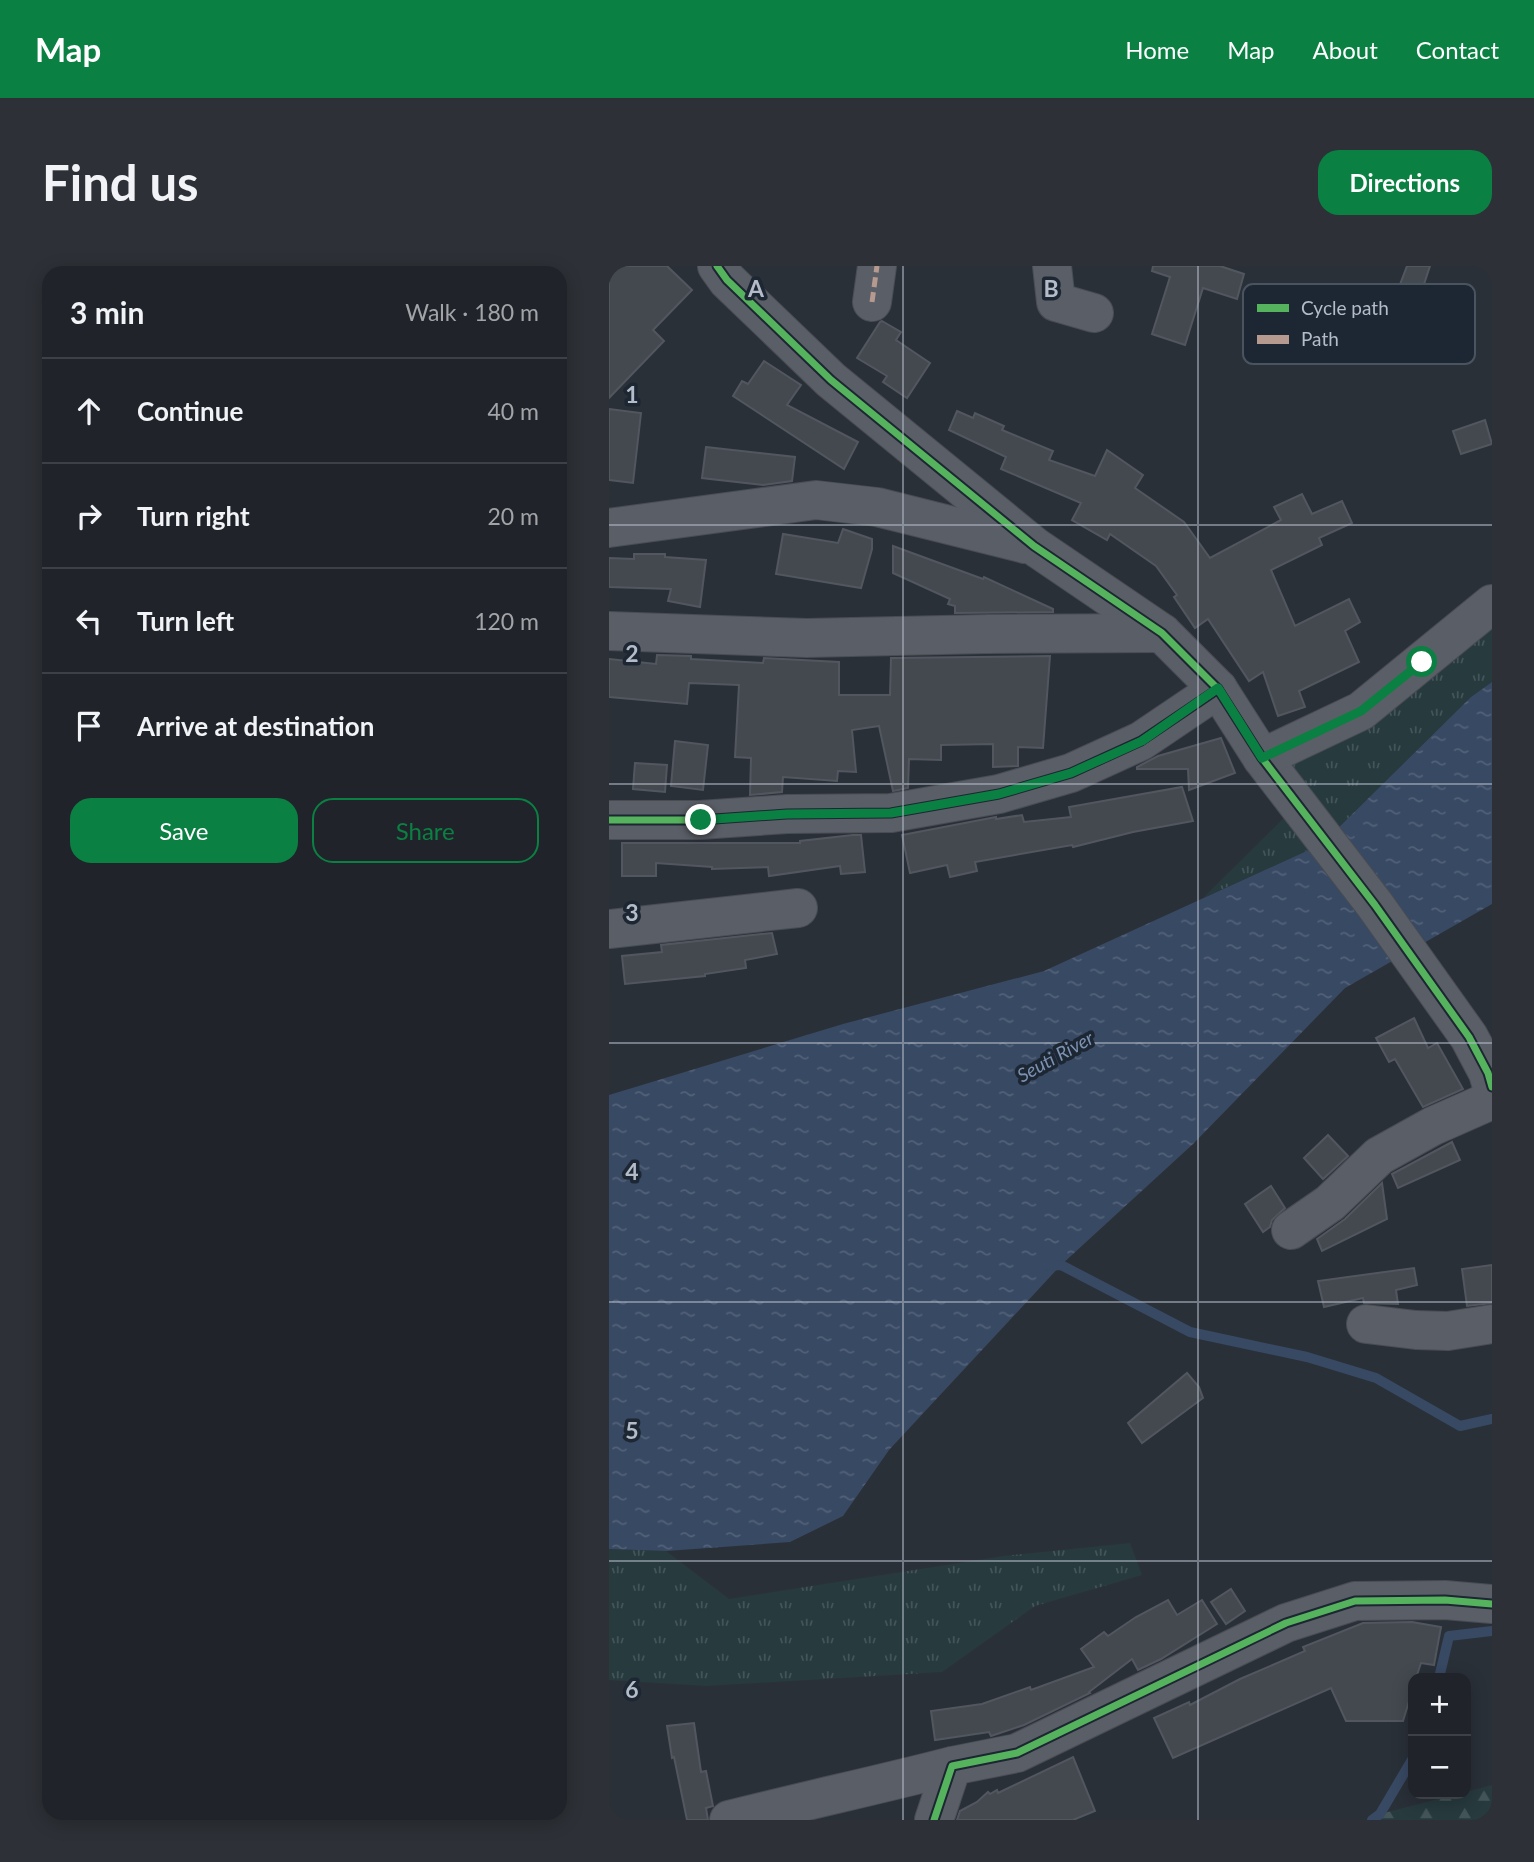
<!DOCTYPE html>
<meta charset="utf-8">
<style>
:root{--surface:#20242a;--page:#2d3036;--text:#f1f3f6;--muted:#a2a4a8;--line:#3d4147;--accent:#0b8043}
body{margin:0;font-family:Lato,sans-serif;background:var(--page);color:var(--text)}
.controls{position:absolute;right:21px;bottom:21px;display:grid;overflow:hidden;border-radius:14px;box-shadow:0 4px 18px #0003}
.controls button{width:63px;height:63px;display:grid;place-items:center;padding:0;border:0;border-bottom:2px solid var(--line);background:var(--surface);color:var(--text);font:35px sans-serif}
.stop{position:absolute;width:21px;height:21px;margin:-16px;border:5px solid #0b8043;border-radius:50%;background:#fff}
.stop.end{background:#0b8043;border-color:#fff;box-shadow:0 2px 7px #0008}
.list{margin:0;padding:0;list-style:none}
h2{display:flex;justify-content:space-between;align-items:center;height:91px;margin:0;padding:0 28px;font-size:30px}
h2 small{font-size:23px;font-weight:400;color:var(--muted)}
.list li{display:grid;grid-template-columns:46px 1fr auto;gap:21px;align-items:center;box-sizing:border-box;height:105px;padding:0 28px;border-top:2px solid var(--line)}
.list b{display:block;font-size:26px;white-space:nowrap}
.list em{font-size:23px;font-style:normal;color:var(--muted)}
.actions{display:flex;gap:14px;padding:21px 28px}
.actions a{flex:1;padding:16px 0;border:2px solid var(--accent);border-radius:21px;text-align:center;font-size:24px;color:var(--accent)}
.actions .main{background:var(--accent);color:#fff}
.icon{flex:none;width:38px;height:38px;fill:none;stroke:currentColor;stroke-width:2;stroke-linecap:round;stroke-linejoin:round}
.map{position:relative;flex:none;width:883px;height:1554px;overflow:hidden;border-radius:21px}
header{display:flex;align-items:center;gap:42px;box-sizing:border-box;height:98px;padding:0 35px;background:var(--accent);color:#fff}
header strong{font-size:33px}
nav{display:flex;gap:38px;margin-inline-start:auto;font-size:24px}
.intro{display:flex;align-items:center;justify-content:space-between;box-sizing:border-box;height:168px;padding:0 42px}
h1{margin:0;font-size:49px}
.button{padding:18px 32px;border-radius:21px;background:var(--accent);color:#fff;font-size:24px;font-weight:700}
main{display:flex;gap:42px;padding:0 42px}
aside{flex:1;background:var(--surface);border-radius:21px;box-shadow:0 4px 18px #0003}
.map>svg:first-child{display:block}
.grass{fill:url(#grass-tufts)}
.forest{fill:url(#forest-firs)}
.water{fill:url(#water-ripples)}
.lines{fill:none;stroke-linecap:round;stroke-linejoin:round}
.stream{stroke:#384963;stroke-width:10}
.building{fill:#444950;stroke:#52575f;stroke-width:2}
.minor-casing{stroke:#484c53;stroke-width:40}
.minor{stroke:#5a5e66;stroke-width:38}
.quiet{stroke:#b69a8f;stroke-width:5;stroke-dasharray:10 5;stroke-linecap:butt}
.cycleway-casing{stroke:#1d2633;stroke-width:11}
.cycleway{stroke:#56b35d;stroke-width:7}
.route{stroke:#0b8043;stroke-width:9}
.grid{fill:none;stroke:#b4bcc9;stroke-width:2;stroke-opacity:0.55}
.labels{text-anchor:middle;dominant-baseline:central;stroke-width:7;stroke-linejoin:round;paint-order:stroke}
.water-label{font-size:19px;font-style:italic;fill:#7c92b1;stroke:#1d2633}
.key{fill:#1d2633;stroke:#4a5360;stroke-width:2}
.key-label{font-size:19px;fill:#b4bcc9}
.grid-label{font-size:23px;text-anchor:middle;font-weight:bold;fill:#b4bcc9;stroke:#1d2633;stroke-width:7;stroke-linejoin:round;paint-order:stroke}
</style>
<header>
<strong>Map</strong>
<nav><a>Home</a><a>Map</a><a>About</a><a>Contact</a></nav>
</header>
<div class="intro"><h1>Find us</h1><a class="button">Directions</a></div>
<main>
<aside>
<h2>3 min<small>Walk · 180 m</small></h2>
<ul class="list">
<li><svg class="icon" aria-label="ahead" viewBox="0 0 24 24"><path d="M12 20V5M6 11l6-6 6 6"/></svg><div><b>Continue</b></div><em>40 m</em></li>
<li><svg class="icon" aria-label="right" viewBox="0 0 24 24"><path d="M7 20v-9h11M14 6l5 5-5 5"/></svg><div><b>Turn right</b></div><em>20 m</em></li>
<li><svg class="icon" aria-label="left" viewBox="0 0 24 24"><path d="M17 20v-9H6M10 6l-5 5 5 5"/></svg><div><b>Turn left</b></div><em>120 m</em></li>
<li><svg class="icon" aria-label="arrive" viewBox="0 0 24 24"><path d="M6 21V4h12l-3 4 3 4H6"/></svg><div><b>Arrive at destination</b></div></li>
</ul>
<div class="actions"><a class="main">Save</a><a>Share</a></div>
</aside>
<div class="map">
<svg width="883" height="1554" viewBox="0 0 883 1554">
<defs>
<pattern id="grass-tufts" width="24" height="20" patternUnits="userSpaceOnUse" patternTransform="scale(1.75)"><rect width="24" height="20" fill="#273a3e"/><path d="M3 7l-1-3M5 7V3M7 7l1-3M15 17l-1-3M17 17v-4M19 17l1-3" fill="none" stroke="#445559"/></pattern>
<pattern id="forest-firs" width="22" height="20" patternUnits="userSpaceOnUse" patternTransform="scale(1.75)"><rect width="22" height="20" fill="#273a3e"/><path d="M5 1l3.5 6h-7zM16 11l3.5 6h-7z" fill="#445559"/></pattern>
<pattern id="water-ripples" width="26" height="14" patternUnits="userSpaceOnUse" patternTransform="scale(1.75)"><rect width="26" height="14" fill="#384963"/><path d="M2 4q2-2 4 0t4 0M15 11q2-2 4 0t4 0" fill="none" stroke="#526178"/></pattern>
</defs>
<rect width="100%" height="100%" fill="#2a3038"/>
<g class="grass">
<path d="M883 338V416L862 431 713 578 594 632 688 539 653 492Z"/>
<path d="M521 1277 533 1309 426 1340 333 1406 97 1420 0 1414V1283L57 1285 120 1333 395 1290Z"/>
</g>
<path class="forest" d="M883 1519V1554H763L771 1548 849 1528H857V1526Z"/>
<path class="water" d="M883 416V638L736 722 584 878 452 999 280 1184 234 1250 181 1276 57 1285 0 1283V829L234 758 435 705 713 578 862 431Z"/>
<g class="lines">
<g class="stream">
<path d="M440 1000 452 999 581 1066 698 1091 767 1112 851 1160 883 1153"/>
<path d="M830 1412 840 1370 883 1365"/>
<path d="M763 1554 771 1548 804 1492"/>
</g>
</g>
<g class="building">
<path d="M0 0H58L83 24 44 64 55 75 0 132Z"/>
<path d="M544 0H611L635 8 628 33 594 22 576 79 543 68 561 11 543 5Z"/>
<path d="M798 0H821L796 76 770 68 786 19 790 21Z"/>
<path d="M273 55 292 66 287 74 321 97 298 132 274 116 278 110 248 92 271 56Z"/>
<path d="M155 95 192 119 178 139 249 176 235 203 124 130 133 115 139 118Z"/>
<path d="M0 143 32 147 24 217 0 214Z"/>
<path d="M348 145 364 152 366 147 395 160 393 164 444 185 440 194 486 210 498 184 534 209 526 222 575 256 601 292 672 254 665 241 693 228 703 248 733 235 743 257 710 272 713 279 662 304 686 360 740 333 751 356 736 365 750 396 690 425 696 441 669 450 654 406 640 415 599 353 586 362 565 331 568 329 547 300 501 268 498 274 463 254 472 237 392 203 397 191 340 164Z"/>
<path d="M876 154 883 178 852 188 844 165Z"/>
<path d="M97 181 186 191 183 215 154 219 93 212Z"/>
<path d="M234 263 263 273V283L252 322 167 308 174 268 229 277Z"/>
<path d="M284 280 374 313 375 311 444 343V346L346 347V340L339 338 341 333 284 307Z"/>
<path d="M25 288H56V291L97 294 91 341 59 335 62 323 0 321V292L25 293Z"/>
<path d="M48 389 82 390V393L154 397 155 392 230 396V429H281L282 392 441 390 434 482 409 481V500L384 501V478L332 479V494L300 493 299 522 284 525 270 460 243 464 247 506 229 505 228 515 174 511 173 526 141 529 142 492 126 491 130 419 80 417 78 438 0 431V393L47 398Z"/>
<path d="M612 472 626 507 580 524 579 503H528V501L549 490Z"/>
<path d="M66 475 99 479 94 524 62 520Z"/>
<path d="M26 497 58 499 56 526 24 523Z"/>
<path d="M573 521 584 555 524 566 464 581 463 579 366 596 368 605 341 611 338 599 301 607 293 569 387 551V553L413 549 415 556 462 551 460 541Z"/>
<path d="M244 569H252L256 606 232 608 231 600 160 610 159 601 103 603V601L47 597V610H13V577H191V575Z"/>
<path d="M163 667 168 688 136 694 137 702 96 708V710L16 718 13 690 53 686 52 679Z"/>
<path d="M805 752 819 782 828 777 854 823 814 841 786 793 780 796 767 772Z"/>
<path d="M719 869 739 890 714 913 695 892Z"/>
<path d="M843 876 851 894 789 922 783 908Z"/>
<path d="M773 917 778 953 713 985 708 973 736 953Z"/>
<path d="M662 920 676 942 663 954 661 961 654 966 636 938Z"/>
<path d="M883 999V1037L858 1040 853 1003Z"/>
<path d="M805 1002 808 1019 787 1024 789 1038 755 1037 754 1032 715 1041 709 1015Z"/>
<path d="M578 1107 590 1121 594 1132 533 1177 519 1157Z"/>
<path d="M622 1323 636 1345 617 1358 602 1336Z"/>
<path d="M559 1334 568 1349 593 1334 608 1358 552 1393 529 1404 523 1393 480 1426 481 1427 415 1459 382 1470 380 1466 326 1474 322 1445 373 1438 421 1421 422 1424 485 1401 472 1383 495 1366 499 1370 527 1351Z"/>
<path d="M803 1356 832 1361 825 1399 812 1397 807 1412H804V1422L794 1455H737L722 1422 564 1492 545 1452 580 1436 581 1439 631 1413 696 1385 694 1381 754 1357Z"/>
<path d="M85 1457 92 1506 97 1505 104 1540 97 1542 99 1554H78L65 1491 63 1492 58 1460Z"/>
<path d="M464 1491 486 1545 464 1554H348L351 1545 368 1536 379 1526 381 1528 388 1524 389 1527Z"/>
</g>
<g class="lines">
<defs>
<g id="minor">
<path d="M108 0 118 14 222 114 425 280 553 367 609 423 653 492 766 639 860 771 879 807 883 821"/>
<path d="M443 0 447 36 485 47"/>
<path d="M263 36 268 0"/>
<path d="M0 262 207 234 268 241 416 278"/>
<path d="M0 365 198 372 378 368 553 367"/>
<path d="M653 492 752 445 883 338"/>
<path d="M0 554H91L178 548 282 547 390 528 462 507 532 475 609 423"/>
<path d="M0 663 189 642"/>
<path d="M682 964 721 937 770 890 824 860 883 834"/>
<path d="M757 1058 807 1064 839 1065 883 1058"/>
<path d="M120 1554C195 1535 269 1519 343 1500"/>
<path d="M325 1554 343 1500 408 1487 677 1357 746 1335 836 1334 883 1338"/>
</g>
</defs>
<use href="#minor" class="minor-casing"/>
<use href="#minor" class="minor"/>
<path class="quiet" d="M263 36 268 0"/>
<defs>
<g id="cycleway">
<path d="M108 0 118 14 222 114 425 280 553 367 609 423 653 492 766 639 860 771 879 807 883 821"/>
<path d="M0 554H91L178 548 282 547 390 528 462 507 532 475 609 423"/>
<path d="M325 1554 343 1500 408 1487 677 1357 746 1335 836 1334 883 1338"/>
</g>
</defs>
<use href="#cycleway" class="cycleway-casing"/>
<use href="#cycleway" class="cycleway"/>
</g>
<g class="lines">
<path class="route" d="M92 554 178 548 282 547 390 528 462 507 533 475 609 422 653 492 752 445 813 396"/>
</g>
<path class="grid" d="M294 0V1554M589 0V1554M0 259H883M0 518H883M0 777H883M0 1036H883M0 1295H883"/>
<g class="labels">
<g class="water-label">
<text transform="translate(446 790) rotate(-29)">Seuti River</text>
</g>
</g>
<rect x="634" y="18" width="232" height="80" rx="10" class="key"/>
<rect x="648" y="38" width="32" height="8" fill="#56b35d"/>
<rect x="648" y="69" width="32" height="9" fill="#b69a8f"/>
<g class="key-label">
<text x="692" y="49">Cycle path</text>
<text x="692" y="80">Path</text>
</g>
<g class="grid-label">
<text x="147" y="31">A</text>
<text x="442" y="31">B</text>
<text x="23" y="137">1</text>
<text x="23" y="396">2</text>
<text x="23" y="655">3</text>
<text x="23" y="914">4</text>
<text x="23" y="1173">5</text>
<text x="23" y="1432">6</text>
</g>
</svg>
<div class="controls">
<button>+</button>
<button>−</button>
</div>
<div class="stop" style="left:813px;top:396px"></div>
<div class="stop end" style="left:92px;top:554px"></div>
</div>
</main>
